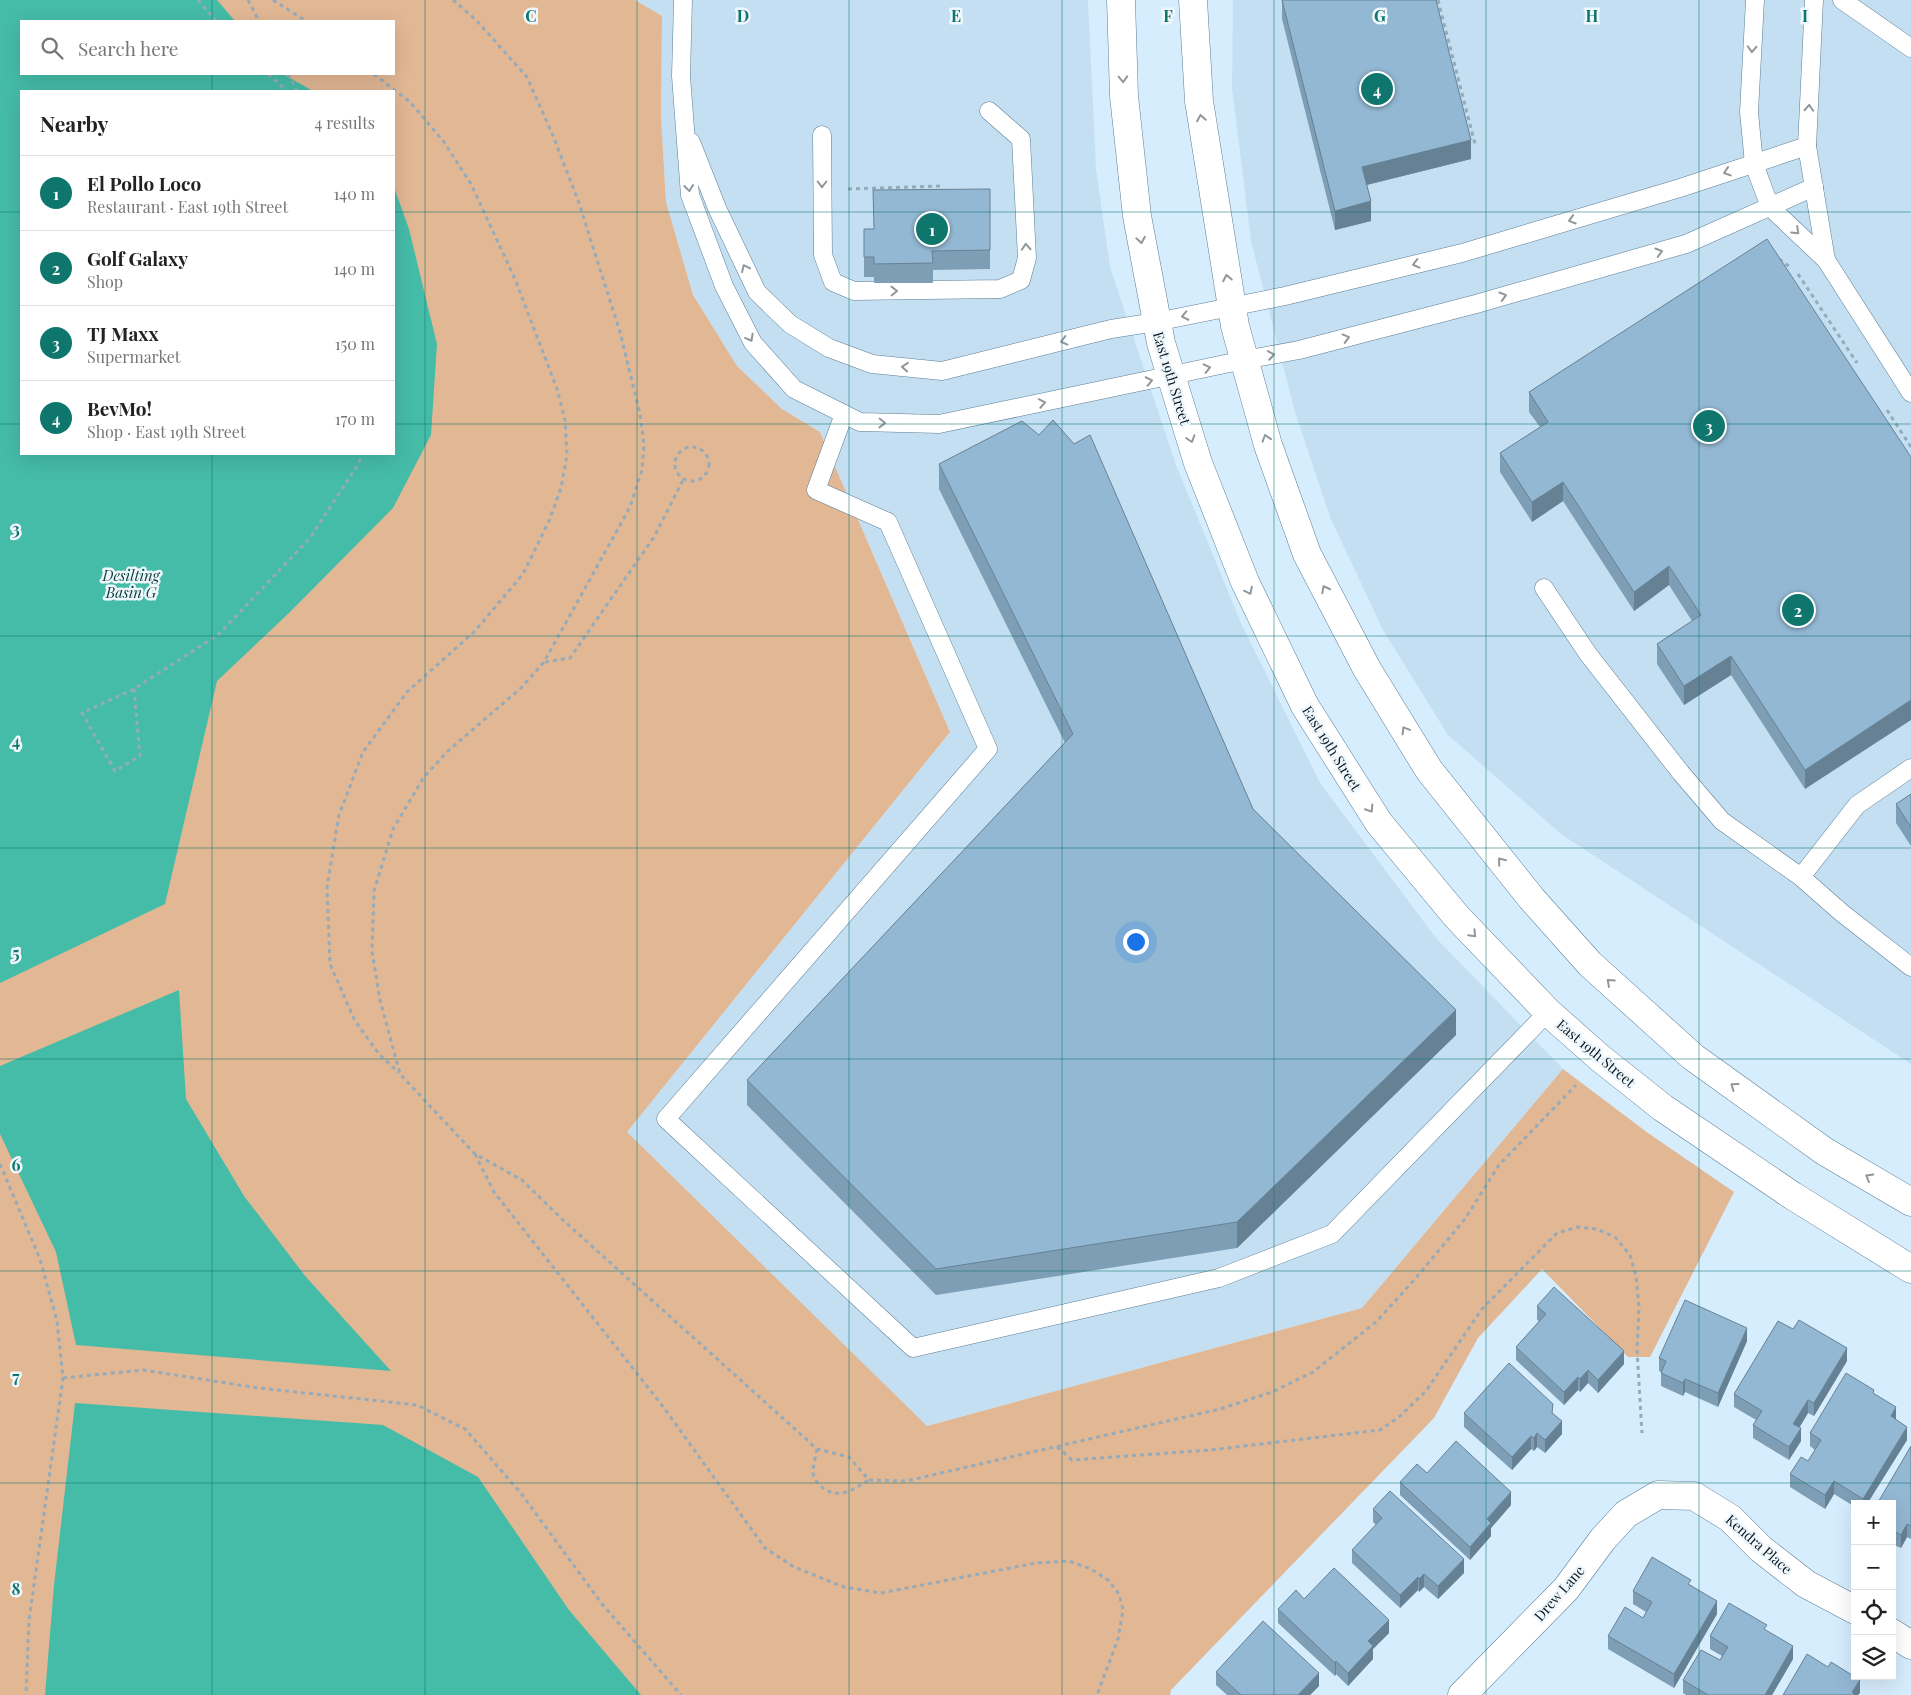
<!DOCTYPE html>
<meta charset="utf-8">
<style>
:root{--surface:#fff;--page:#f6f6f6;--text:#222;--muted:#767676;--line:#e0e0e0;--accent:#0f766e}
body{margin:0;font-family:"Playfair Display",serif;background:var(--page);color:var(--text)}
.controls{position:absolute;right:15px;bottom:15px;display:grid;overflow:hidden;border-radius:0px;box-shadow:0 5px 20px #0002}
.controls button{width:45px;height:45px;display:grid;place-items:center;padding:0;border:0;border-bottom:1px solid var(--line);background:var(--surface);color:var(--text);font:25px sans-serif}
.you{position:absolute;left:1135px;top:941px;width:18px;height:18px;margin:-12px;border:4px solid #fff;border-radius:50%;background:#1a73e8;box-shadow:0 0 0 8px #1a73e833}
.badge{display:grid;place-items:center;width:32px;height:32px;border-radius:50%;background:var(--accent);color:#fff;font-size:16px;font-weight:700}
.pin{position:absolute;translate:-50% -50%;border:2px solid #fff;box-shadow:0 1px 5px #0006}
.list{margin:0;padding:0;list-style:none}
h2{display:flex;justify-content:space-between;align-items:center;height:65px;margin:0;padding:0 20px;font-size:21px}
h2 small{font-size:16px;font-weight:400;color:var(--muted)}
.list li{display:grid;grid-template-columns:32px 1fr auto;gap:15px;align-items:center;box-sizing:border-box;height:75px;padding:0 20px;border-top:1px solid var(--line)}
.list b{display:block;font-size:19px;white-space:nowrap}
.list p{margin:0;font-size:16px;white-space:nowrap;color:var(--muted)}
.list em{font-size:16px;font-style:normal;color:var(--muted)}
.icon{flex:none;width:28px;height:28px;fill:none;stroke:currentColor;stroke-width:2;stroke-linecap:round;stroke-linejoin:round}
.map{position:relative;flex:none;width:1911px;height:1695px;overflow:hidden}
.search{position:absolute;background:var(--surface);box-shadow:0 5px 20px #0002;left:20px;top:20px;width:375px;height:55px;display:flex;align-items:center;gap:12px;box-sizing:border-box;padding:0 18px;border-radius:0px;color:var(--muted);font-size:19px}
.panel{position:absolute;background:var(--surface);box-shadow:0 5px 20px #0002;left:20px;top:90px;width:375px;height:365px;border-radius:0px}
.map>svg:first-child{display:block}
.built{fill:#c4dff1}
.green{fill:#e2b794;fill-rule:evenodd}
.water{fill:#45bca8}
.lines{fill:none;stroke-linecap:round;stroke-linejoin:round}
.lane-casing{stroke:#5b7e97;stroke-width:19}
.street-casing{stroke:#5b7e97;stroke-width:29}
.secondary-casing{stroke:#5b7e97;stroke-width:29}
.path{stroke:#96abb9;stroke-width:3;stroke-dasharray:4 4;stroke-linecap:butt}
.lane{stroke:#fff;stroke-width:18}
.street{stroke:#fff;stroke-width:28}
.secondary{stroke:#fff;stroke-width:28}
.wall{fill:#7e9eb5}
.shaded-wall{fill:#678194}
.building{fill:#93b8d3;stroke:#678194}
.oneway{stroke:#90979b}
.grid{fill:none;stroke:#0f766e;stroke-width:1;stroke-opacity:0.55}
.labels{text-anchor:middle;dominant-baseline:central;stroke-width:5;stroke-linejoin:round;paint-order:stroke}
.street-label{font-size:14px;fill:#091720;stroke:#f0f8fd}
.water-label{font-size:15px;font-style:italic;fill:#063d35;stroke:#f0f8fd}
.grid-label{font-size:16px;text-anchor:middle;font-weight:bold;fill:#0f766e;stroke:#f0f8fd;stroke-width:5;stroke-linejoin:round;paint-order:stroke}
</style>
<div class="map">
<svg width="1911" height="1695" viewBox="0 0 1911 1695">
<rect width="100%" height="100%" fill="#d6edfe"/>
<g class="built">
<path d="M635 0H1088L1096 169 1110 267 1176 465 1241 623 1320 783 1436 938 1563 1069 1362 1308 926 1426 627 1132 950 732 820 432 782 409 737 366 693 295 666 202 661 117 662 16Z"/>
<path d="M1233 0H1911V1064L1561 834 1448 735 1383 630 1330 517 1295 412 1251 241 1232 88Z"/>
</g>
<path class="green" d="M0 0H635L662 16 661 117 666 202 693 295 737 366 782 409 820 432 950 732 627 1132 927 1426 1362 1308 1563 1069 1648 1133 1734 1192 1650 1357H1628L1542 1269 1478 1338 1434 1418 1171 1690 1170 1695H0ZM21 21H394V74H21ZM21 91H394V454H21Z"/>
<g class="water">
<path d="M0 0H217L235 21H21V74H283L313 91H21V454H394V187L409 229 437 344 431 435 393 508 289 613 217 681 165 904 0 983Z"/>
<path d="M179 990 186 1099 244 1196 306 1277 391 1371 76 1345 56 1252 0 1134V1066Z"/>
<path d="M75 1403 383 1425 478 1477 569 1610 641 1695H45L54 1585Z"/>
</g>
<g class="lines">
<defs>
<g id="lane">
<path d="M683 0 681 76 690 195 724 286 753 343 794 389 860 422 939 424 1244 360 1299 350 1476 304 1686 244 1814 187"/>
<path d="M1755 0 1749 112 1754 164 1770 207 1826 260 1911 393"/>
<path d="M1814 0 1807 146 1826 260"/>
<path d="M1842 0 1911 48"/>
<path d="M822 135 823 255 833 282 854 291 1000 289 1021 280 1027 258 1021 139 989 111"/>
<path d="M691 142 717 208 757 292 790 324 829 348 872 364 942 371 1111 329 1156 322 1285 296 1462 253 1680 188 1807 146"/>
<path d="M844 414 816 490 888 522 988 749 666 1119 913 1348 1219 1278 1332 1234 1548 1012"/>
<path d="M1544 588 1588 654 1681 773 1722 821 1801 877"/>
<path d="M1911 768 1857 805 1801 877 1842 913 1911 967"/>
</g>
<g id="street">
<path d="M1892 1633 1911 1645"/>
<path d="M1462 1695 1566 1589 1603 1539 1626 1514 1658 1495 1694 1496 1730 1518 1761 1549 1806 1584 1855 1610"/>
</g>
<g id="secondary">
<path d="M1121 0 1124 96 1137 216 1161 343 1198 463 1245 582 1305 706 1379 823 1457 917 1548 1012 1600 1058 1663 1108 1793 1196 1911 1269"/>
<path d="M1193 0 1199 101 1235 326 1268 445 1307 554 1367 669 1429 770 1532 899 1590 964 1693 1057 1824 1151 1911 1202"/>
</g>
</defs>
<use href="#lane" class="lane-casing"/>
<use href="#street" class="street-casing"/>
<use href="#secondary" class="secondary-casing"/>
<g class="path">
<path d="M198 0 216 21"/>
<path d="M248 0 259 21"/>
<path d="M273 0 306 21"/>
<path d="M453 0 476 20 527 77 554 138 579 203 620 332 640 414 644 445 642 470 630 507 544 662 522 687 448 751 424 777 393 829 374 891 372 951 380 1000 400 1074 475 1154 522 1180 564 1221 817 1449 849 1457 869 1480 906 1481 1220 1409 1272 1392 1313 1372 1376 1322 1415 1279 1465 1219 1499 1165 1576 1085"/>
<path d="M1438 0 1475 144"/>
<path d="M268 74 287 91"/>
<path d="M288 74 297 91"/>
<path d="M374 74 410 102 444 142 471 184 515 279 557 389 565 420 567 455 561 488 549 521 523 574 475 631 407 692 363 752 339 815 327 887 330 964 355 1021 379 1054 399 1073"/>
<path d="M848 189 941 186 942 192"/>
<path d="M1779 259 1790 267"/>
<path d="M1798 274 1857 363"/>
<path d="M1887 410 1911 447"/>
<circle cx="692" cy="464" r="17"/>
<path d="M545 662 570 658 654 537 683 480"/>
<path d="M134 689 140 756 115 771 82 713 134 689 219 634 310 538 359 463 362 454"/>
<path d="M475 1154 494 1192 661 1404 765 1548 794 1567 844 1587 881 1593 1036 1563 1069 1561 1091 1569 1108 1580 1119 1594 1123 1610 1118 1639 1097 1695"/>
<path d="M0 1164 40 1259 57 1321 63 1378 29 1620 26 1695"/>
<path d="M63 1378 143 1370 259 1388 417 1405 465 1429 520 1492 602 1604 681 1695"/>
<path d="M1057 1447 1072 1460 1210 1450 1380 1430 1399 1417 1426 1391 1482 1309 1557 1233 1578 1227 1597 1229 1615 1237 1630 1255 1636 1276 1639 1307 1637 1350 1642 1433"/>
<path d="M817 1449C816 1456 813 1465 813 1472 813 1478 818 1484 823 1488 839 1500 854 1489 869 1480"/>
</g>
<use href="#lane" class="lane"/>
<use href="#street" class="street"/>
<use href="#secondary" class="secondary"/>
</g>
<g class="wall">
<path d="M1282 0 1471 159 1367 185 1371 221 1335 230 1282 19Z"/>
<path d="M990 189V269L933 270V283H874V277H864V229H873Z"/>
<path d="M1529 392 1911 457 1805 789 1731 675 1684 705 1657 664V644L1692 621 1669 585 1634 611 1563 501 1532 522 1500 472V453L1540 427 1529 412Z"/>
<path d="M939 464 1253 809 1456 1035 1237 1248 936 1295 747 1105V1080L1065 743 939 489Z"/>
<path d="M1911 794V846L1896 823V804Z"/>
<path d="M1537 1306 1624 1364 1598 1393 1588 1383 1580 1392 1578 1390 1564 1405 1516 1360V1347L1539 1321 1537 1320Z"/>
<path d="M1747 1341 1718 1407 1685 1392 1683 1396 1661 1386V1372L1659 1371V1358Z"/>
<path d="M1847 1361 1814 1416 1808 1413 1799 1428 1801 1441 1789 1460 1753 1438V1425L1756 1420 1734 1407V1394Z"/>
<path d="M1874 1394 1896 1420 1907 1440 1867 1504H1855V1507L1834 1494 1825 1509 1790 1487V1474L1808 1461 1815 1450 1810 1446V1433Z"/>
<path d="M1464 1413H1553L1562 1434 1545 1453 1537 1447 1534 1451 1531 1449 1512 1470 1464 1427Z"/>
<path d="M1911 1446V1539L1907 1537 1901 1548 1892 1544V1504Z"/>
<path d="M1427 1473 1511 1505 1491 1528V1536L1470 1560 1400 1495V1482Z"/>
<path d="M1373 1509 1464 1573 1438 1599 1424 1587 1419 1592 1418 1590 1400 1608 1352 1563V1550L1376 1525 1373 1522Z"/>
<path d="M1691 1585 1717 1614 1674 1688 1608 1649V1636L1643 1618 1646 1612 1633 1604V1591Z"/>
<path d="M1304 1599 1389 1633 1373 1649V1659L1348 1686 1336 1674 1335 1676 1278 1623V1609Z"/>
<path d="M1767 1631 1793 1659 1772 1695H1686L1683 1693V1680L1720 1660 1722 1656 1710 1649V1636Z"/>
<path d="M1216 1672 1319 1686 1310 1695H1227L1216 1685Z"/>
</g>
<g class="shaded-wall">
<path d="M1471 140V159L1362 186V167Z"/>
<path d="M1371 201V221L1335 230V211Z"/>
<path d="M1563 482V501L1532 522V502Z"/>
<path d="M1669 566V585L1634 611V592Z"/>
<path d="M1731 656V675L1684 705V686Z"/>
<path d="M1911 700V720L1805 789V770Z"/>
<path d="M1456 1010V1035L1237 1248V1222Z"/>
<path d="M1747 1328V1341L1718 1407V1393Z"/>
<path d="M1847 1348V1361L1814 1416V1403Z"/>
<path d="M1624 1351V1364L1598 1393V1380Z"/>
<path d="M1588 1370V1383L1580 1392V1379Z"/>
<path d="M1578 1377V1390L1564 1405V1392Z"/>
<path d="M1685 1379V1392L1683 1396V1383Z"/>
<path d="M1808 1400V1413L1793 1438V1424Z"/>
<path d="M1896 1407V1420L1891 1416Z"/>
<path d="M1562 1421V1434L1545 1453V1440Z"/>
<path d="M1907 1427V1440L1867 1504H1863V1499Z"/>
<path d="M1801 1428V1441L1789 1460V1447Z"/>
<path d="M1537 1433V1447L1534 1451V1438Z"/>
<path d="M1531 1436V1449L1512 1470V1457Z"/>
<path d="M1834 1481V1494L1825 1509V1495Z"/>
<path d="M1511 1492V1505L1491 1528V1536L1470 1560V1547L1487 1519Z"/>
<path d="M1907 1524V1537L1901 1548V1535Z"/>
<path d="M1464 1559V1573L1438 1599V1586Z"/>
<path d="M1424 1574V1587L1419 1592V1579Z"/>
<path d="M1418 1577V1590L1400 1608V1595Z"/>
<path d="M1717 1601V1614L1674 1688V1674Z"/>
<path d="M1389 1620V1633L1373 1649V1659L1348 1686V1673L1368 1641Z"/>
<path d="M1793 1646V1659L1772 1695H1765Z"/>
<path d="M1336 1661V1674L1335 1676V1663Z"/>
<path d="M1319 1673V1686L1310 1695H1298Z"/>
<path d="M1860 1680V1693L1858 1695H1852V1692Z"/>
</g>
<g class="building">
<path d="M1282 0H1436L1471 140 1362 167 1371 201 1335 211Z"/>
<path d="M990 189V250L932 251 933 263 874 264V257H864V229H874L873 190Z"/>
<path d="M1767 239 1911 457V700L1805 770 1731 656 1684 686 1657 644 1701 615 1669 566 1634 592 1563 482 1532 502 1500 453 1548 422 1529 392Z"/>
<path d="M1053 420 1074 444 1090 435 1253 809 1456 1010 1237 1222 936 1269 747 1080 1073 734 939 464 1022 421 1039 435Z"/>
<path d="M1911 794V827L1896 804Z"/>
<path d="M1554 1287 1624 1351 1598 1380 1588 1370 1580 1379 1578 1377 1564 1392 1516 1347 1546 1314 1537 1306Z"/>
<path d="M1685 1300 1747 1328 1718 1393 1685 1379 1683 1383 1661 1373 1666 1361 1659 1358Z"/>
<path d="M1799 1320 1847 1348 1814 1403 1808 1400 1793 1424 1801 1428 1789 1447 1753 1425 1762 1411 1734 1394 1778 1321 1793 1329Z"/>
<path d="M1509 1363 1553 1404 1552 1413 1562 1421 1545 1440 1537 1433 1534 1438 1531 1436 1512 1457 1464 1413Z"/>
<path d="M1846 1373 1874 1390 1873 1393 1896 1407 1891 1416 1907 1427 1863 1499 1834 1481 1825 1495 1790 1474 1801 1457 1808 1461 1821 1440 1810 1433Z"/>
<path d="M1456 1441 1511 1492 1487 1519 1491 1523 1470 1547 1400 1482 1417 1464 1427 1473Z"/>
<path d="M1911 1446V1526L1907 1524 1901 1535 1892 1530V1504H1877Z"/>
<path d="M1390 1491 1464 1559 1438 1586 1424 1574 1419 1579 1418 1577 1400 1595 1352 1550 1382 1518 1373 1509Z"/>
<path d="M1652 1557 1691 1580 1688 1584 1717 1601 1674 1674 1608 1636 1625 1607 1643 1618 1652 1602 1633 1591Z"/>
<path d="M1334 1568 1389 1620 1368 1641 1373 1646 1348 1673 1336 1661 1335 1663 1278 1609 1296 1590 1304 1599Z"/>
<path d="M1729 1603 1767 1625 1764 1629 1793 1646 1765 1695H1708L1683 1680 1701 1650 1720 1660 1728 1647 1710 1636Z"/>
<path d="M1263 1621 1319 1673 1298 1695H1241L1216 1672Z"/>
<path d="M1807 1654 1828 1667 1831 1662 1860 1680 1852 1692 1855 1695H1783Z"/>
</g>
<defs><path id="oneway-chevron" d="M-2-3.5L2.5 0L-2 3.5" fill="none" stroke-width="1.6" stroke-linecap="round" stroke-linejoin="round" transform="scale(1.25)"/></defs>
<g class="oneway">
<use href="#oneway-chevron" transform="translate(1752 49) rotate(93)"/>
<use href="#oneway-chevron" transform="translate(1123 79) rotate(88)"/>
<use href="#oneway-chevron" transform="translate(1809 108) rotate(-87)"/>
<use href="#oneway-chevron" transform="translate(1201 118) rotate(-99)"/>
<use href="#oneway-chevron" transform="translate(1727 172) rotate(162)"/>
<use href="#oneway-chevron" transform="translate(822 184) rotate(90)"/>
<use href="#oneway-chevron" transform="translate(689 188) rotate(83)"/>
<use href="#oneway-chevron" transform="translate(1572 220) rotate(163)"/>
<use href="#oneway-chevron" transform="translate(1796 231) rotate(43)"/>
<use href="#oneway-chevron" transform="translate(1141 240) rotate(80)"/>
<use href="#oneway-chevron" transform="translate(1026 247) rotate(-93)"/>
<use href="#oneway-chevron" transform="translate(1659 252) rotate(-16)"/>
<use href="#oneway-chevron" transform="translate(1416 264) rotate(166)"/>
<use href="#oneway-chevron" transform="translate(745 268) rotate(-115)"/>
<use href="#oneway-chevron" transform="translate(1227 278) rotate(-101)"/>
<use href="#oneway-chevron" transform="translate(894 291) rotate(-1)"/>
<use href="#oneway-chevron" transform="translate(1503 296) rotate(-16)"/>
<use href="#oneway-chevron" transform="translate(1185 316) rotate(168)"/>
<use href="#oneway-chevron" transform="translate(750 338) rotate(61)"/>
<use href="#oneway-chevron" transform="translate(1346 338) rotate(-15)"/>
<use href="#oneway-chevron" transform="translate(1064 341) rotate(166)"/>
<use href="#oneway-chevron" transform="translate(1271 355) rotate(-10)"/>
<use href="#oneway-chevron" transform="translate(905 367) rotate(-175)"/>
<use href="#oneway-chevron" transform="translate(1207 368) rotate(-13)"/>
<use href="#oneway-chevron" transform="translate(1149 381) rotate(-12)"/>
<use href="#oneway-chevron" transform="translate(1042 403) rotate(-11)"/>
<use href="#oneway-chevron" transform="translate(882 423) rotate(1)"/>
<use href="#oneway-chevron" transform="translate(1266 438) rotate(-107)"/>
<use href="#oneway-chevron" transform="translate(1191 439) rotate(72)"/>
<use href="#oneway-chevron" transform="translate(1325 589) rotate(-117)"/>
<use href="#oneway-chevron" transform="translate(1249 591) rotate(64)"/>
<use href="#oneway-chevron" transform="translate(1405 730) rotate(-121)"/>
<use href="#oneway-chevron" transform="translate(1370 809) rotate(57)"/>
<use href="#oneway-chevron" transform="translate(1501 861) rotate(-129)"/>
<use href="#oneway-chevron" transform="translate(1473 934) rotate(46)"/>
<use href="#oneway-chevron" transform="translate(1610 982) rotate(-138)"/>
<use href="#oneway-chevron" transform="translate(1734 1086) rotate(-144)"/>
<use href="#oneway-chevron" transform="translate(1869 1177) rotate(-150)"/>
</g>
<path class="grid" d="M212 0V21M425 0V1695M637 0V1695M849 0V1695M1062 0V1695M1274 0V1695M1486 0V1695M1699 0V1695M212 74V91M0 212H21M394 212H1911M0 424H21M394 424H1911M212 454V1695M0 636H1911M0 848H1911M0 1059H1911M0 1271H1911M0 1483H1911"/>
<g class="labels">
<g class="street-label">
<text transform="translate(1172 378) rotate(73)">East 19th Street</text>
<text transform="translate(1332 748) rotate(58)">East 19th Street</text>
<text transform="translate(1596 1053) rotate(40)">East 19th Street</text>
<text transform="translate(1759 1544) rotate(41)">Kendra Place</text>
<text transform="translate(1559 1593) rotate(-49)">Drew Lane</text>
</g>
<g class="water-label">
<text x="131" y="575">Desilting<tspan x="131" dy="17">Basin G</tspan></text>
</g>
</g>
<g class="grid-label">
<text x="531" y="22">C</text>
<text x="743" y="22">D</text>
<text x="956" y="22">E</text>
<text x="1168" y="22">F</text>
<text x="1380" y="22">G</text>
<text x="1592" y="22">H</text>
<text x="1805" y="22">I</text>
<text x="16" y="535">3</text>
<text x="16" y="747">4</text>
<text x="16" y="959">5</text>
<text x="16" y="1171">6</text>
<text x="16" y="1383">7</text>
<text x="16" y="1595">8</text>
</g>
</svg>
<div class="controls">
<button>+</button>
<button>−</button>
<button><svg class="icon" aria-label="locate" viewBox="0 0 24 24"><circle cx="12" cy="12" r="6"/><path d="M12 2v4M12 18v4M2 12h4M18 12h4"/></svg></button>
<button><svg class="icon" aria-label="layers" viewBox="0 0 24 24"><path d="M12 4l9 5-9 5-9-5zM3 14l9 5 9-5"/></svg></button>
</div>
<div class="you"></div>
<div class="pin badge" style="left:932px;top:229px">1</div>
<div class="pin badge" style="left:1798px;top:610px">2</div>
<div class="pin badge" style="left:1709px;top:426px">3</div>
<div class="pin badge" style="left:1377px;top:89px">4</div>
<div class="search"><svg class="icon" aria-label="search" viewBox="0 0 24 24"><circle cx="10" cy="10" r="6"/><path d="M15 15l6 6"/></svg>Search here</div>
<section class="panel">
<h2>Nearby<small>4 results</small></h2>
<ul class="list">
<li><span class="badge">1</span><div><b>El Pollo Loco</b><p>Restaurant · East 19th Street</p></div><em>140 m</em></li>
<li><span class="badge">2</span><div><b>Golf Galaxy</b><p>Shop</p></div><em>140 m</em></li>
<li><span class="badge">3</span><div><b>TJ Maxx</b><p>Supermarket</p></div><em>150 m</em></li>
<li><span class="badge">4</span><div><b>BevMo!</b><p>Shop · East 19th Street</p></div><em>170 m</em></li>
</ul>
</section>
</div>
